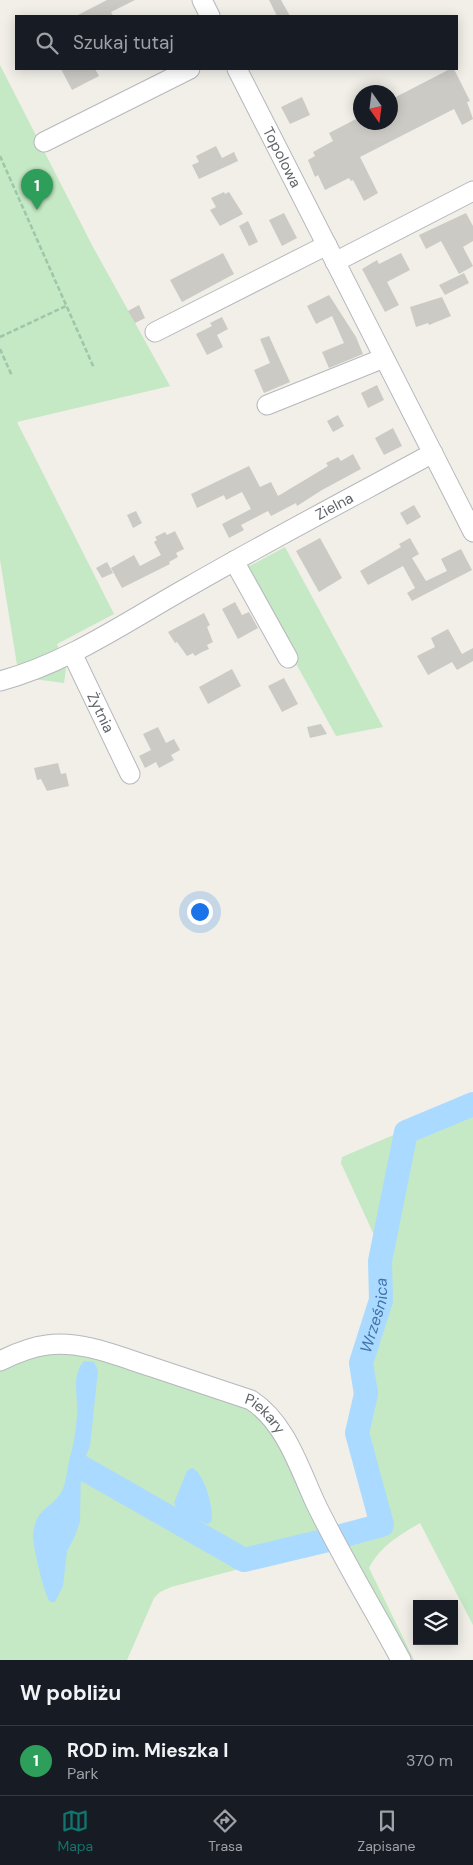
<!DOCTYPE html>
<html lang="pl">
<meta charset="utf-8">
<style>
:root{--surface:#171b24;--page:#242831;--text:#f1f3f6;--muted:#9ea1a6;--line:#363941;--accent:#0f766e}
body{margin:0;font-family:"DM Sans",sans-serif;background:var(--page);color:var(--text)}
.controls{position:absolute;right:15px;bottom:15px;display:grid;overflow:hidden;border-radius:0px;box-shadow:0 2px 12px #0003}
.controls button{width:45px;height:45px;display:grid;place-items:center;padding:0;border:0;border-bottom:1px solid var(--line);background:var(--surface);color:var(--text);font:25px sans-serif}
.compass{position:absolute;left:353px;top:85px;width:45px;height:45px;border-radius:50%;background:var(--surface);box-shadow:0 2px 12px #0003;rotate:166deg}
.you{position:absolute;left:199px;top:911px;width:18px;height:18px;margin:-12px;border:4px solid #fff;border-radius:50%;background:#1a73e8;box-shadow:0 0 0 8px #1a73e833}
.badge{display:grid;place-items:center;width:32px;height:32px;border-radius:50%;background:var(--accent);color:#fff;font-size:16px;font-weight:700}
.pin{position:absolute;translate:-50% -41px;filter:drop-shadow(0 1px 2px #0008)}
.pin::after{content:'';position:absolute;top:26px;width:18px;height:15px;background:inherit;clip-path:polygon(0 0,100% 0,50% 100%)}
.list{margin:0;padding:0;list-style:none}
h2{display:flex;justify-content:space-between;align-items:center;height:65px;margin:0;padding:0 20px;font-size:21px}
h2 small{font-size:16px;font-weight:400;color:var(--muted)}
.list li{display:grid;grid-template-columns:32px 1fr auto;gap:15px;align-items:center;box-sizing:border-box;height:70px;padding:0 20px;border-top:1px solid var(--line)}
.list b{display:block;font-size:19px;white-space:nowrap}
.list p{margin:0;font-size:16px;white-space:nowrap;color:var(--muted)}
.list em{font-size:16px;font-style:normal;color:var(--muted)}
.icon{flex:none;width:28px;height:28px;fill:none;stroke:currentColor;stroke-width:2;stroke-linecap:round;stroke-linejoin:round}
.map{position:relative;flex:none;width:473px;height:1660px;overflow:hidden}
.search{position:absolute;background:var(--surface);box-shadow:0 2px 12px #0003;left:15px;right:15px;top:15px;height:55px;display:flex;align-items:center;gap:12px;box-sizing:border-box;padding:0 18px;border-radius:0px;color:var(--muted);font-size:19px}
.sheet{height:135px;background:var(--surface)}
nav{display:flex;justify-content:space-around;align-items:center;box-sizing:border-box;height:70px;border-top:1px solid var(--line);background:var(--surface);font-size:14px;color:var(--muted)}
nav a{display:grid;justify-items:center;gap:2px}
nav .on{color:var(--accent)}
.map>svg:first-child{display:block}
.green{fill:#c5e8c5}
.water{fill:#aadaff}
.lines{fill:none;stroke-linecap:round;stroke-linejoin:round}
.river{stroke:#aadaff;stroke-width:24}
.building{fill:#cccac5}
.minor-casing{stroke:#b5b8bc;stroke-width:21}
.path{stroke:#9cc7a9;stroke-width:2.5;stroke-dasharray:5 2.5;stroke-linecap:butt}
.minor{stroke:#fff;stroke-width:19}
.labels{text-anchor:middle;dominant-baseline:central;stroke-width:4.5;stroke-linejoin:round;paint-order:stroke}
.street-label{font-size:15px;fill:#5f6368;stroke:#fff}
.water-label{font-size:16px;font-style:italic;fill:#4174aa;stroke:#fff}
</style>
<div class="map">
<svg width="473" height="1660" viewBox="0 0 473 1660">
<rect width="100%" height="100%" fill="#f1efe8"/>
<g class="green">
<path d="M0 65 93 247 170 386 17 422 114 614 57 644 66 669 64 683 19 677 0 560Z"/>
<path d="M285 547 383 727 336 736 244 569Z"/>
<path d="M473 1101V1625L420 1523C400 1535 380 1546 369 1568L414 1660H407L337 1534 378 1523 354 1432 363 1392 358 1363 373 1316 376 1321 384 1301 383 1261 387 1244 380 1248 341 1163 342 1157Z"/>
<path d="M73 1350 260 1412 333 1544 171 1587 160 1592 154 1598 127 1660H0V1367L28 1354Z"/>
</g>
<g class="water">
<path d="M84 1361 94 1362 98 1370 90 1446 81 1467 80 1521 75 1536 67 1551 63 1586 55 1602H50C44 1594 32 1544 33 1534 36 1507 52 1509 62 1491 66 1483 67 1471 69 1461 73 1447 76 1431 77 1416 79 1399 70 1377 84 1361Z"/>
<path d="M192 1468C204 1472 215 1511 211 1522L207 1524 178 1511 174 1503 187 1471Z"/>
</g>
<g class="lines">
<g class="river">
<path d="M81 1467 244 1560 328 1540"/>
<path id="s1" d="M341 1536 382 1525 357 1433 366 1394 361 1363 381 1300 380 1261 406 1132 473 1104"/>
</g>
</g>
<g class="building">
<path d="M107 0H135L111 12 113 16H76Z"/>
<path d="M269 0H281L290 16H277Z"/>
<path d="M61 69H95L99 76 72 90Z"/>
<path d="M450 69H454L470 101 467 102 473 119 462 125 454 109 360 157 378 193 364 201 353 180 351 181 349 178 325 190 318 175 315 177 308 160 315 156 313 152 333 141 329 133 360 117V122H390V100Z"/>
<path d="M302 97 310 115 290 124 281 107Z"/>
<path d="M216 146 222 158 234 152 238 161 199 179 192 165 199 162 196 156Z"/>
<path d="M224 192 225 194 229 192 243 214 220 226 210 210 216 207 211 198Z"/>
<path d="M284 213 297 238 282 246 269 220Z"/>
<path d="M466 213 473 226V241L463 247 473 266 459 274 441 241 426 249 419 235Z"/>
<path d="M248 221 258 242 249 246 239 226Z"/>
<path d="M223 253 234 274 182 302 170 280Z"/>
<path d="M401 253 410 270 387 282 399 305 385 312 362 269 377 260 379 264Z"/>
<path d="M464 273 469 283 445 295 439 285Z"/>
<path d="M329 295 356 337 363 354 329 368 322 352 344 343 332 316 316 324 307 306Z"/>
<path d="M442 297 451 316 429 325 428 323 416 327 410 307Z"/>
<path d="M139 305 145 318 135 323 128 311Z"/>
<path d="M222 317 228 329 217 335 223 347 207 355 196 334 212 326 210 323Z"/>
<path d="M269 336 290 382 264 393 254 370 270 363 260 339Z"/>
<path d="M377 385 384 400 368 408 361 393Z"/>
<path d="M338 415 344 426 333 432 327 421Z"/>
<path d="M393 428 402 446 384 455 375 438Z"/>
<path d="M353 454 361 469 322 490 297 506 296 503 271 516 268 511 241 525 244 530 229 538 222 524 251 509 242 492 226 500 224 495 197 508 191 494 249 466 260 487 271 482 278 496 328 466 326 463 338 457 341 461Z"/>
<path d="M414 505 421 517 407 525 400 513Z"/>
<path d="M136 511 142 523 133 528 127 515Z"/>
<path d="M175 531 184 549 176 553 178 557 169 562 170 564 122 588 111 568 134 555 140 566 161 555 154 542 157 540 155 537 165 532 167 535Z"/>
<path d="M320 538 342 578 319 592 296 551Z"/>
<path d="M410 538 419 554 412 558 426 581 447 571 441 559 461 549 472 570 412 601 407 593 415 588 403 566 368 585 360 571 401 547 399 544Z"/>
<path d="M107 562 113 573 102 578 96 568Z"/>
<path d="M235 602 242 615 249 612 258 628 238 639 222 609Z"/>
<path d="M204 613 210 625 207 627 213 642 207 645 209 649 202 652 195 656 193 653 187 656 177 642 175 643 168 632Z"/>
<path d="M448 629 462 654 473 648V661L457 670 452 662 428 675 417 656 435 647 431 638Z"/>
<path d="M232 669 241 686 208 704 199 687Z"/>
<path d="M284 678 298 704 282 712 268 686Z"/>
<path d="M321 724 327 734 310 738 307 727Z"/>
<path d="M158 727 166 743 174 739 180 750 171 755 174 760 159 768 156 762 145 768 139 756 151 750 143 734Z"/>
<path d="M58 763 61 774 66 773 69 786 47 791 41 779 37 780 34 768Z"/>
</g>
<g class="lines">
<defs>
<g id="minor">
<path d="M202 0 210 16"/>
<path id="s2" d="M237 69 473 532"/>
<path d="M44 142 190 69"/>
<path d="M335 262 473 191"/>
<path d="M155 332 327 245"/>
<path d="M267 405 384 358"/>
<path d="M234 561 288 658"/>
<path id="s3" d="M72 653 130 774"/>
<path id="s4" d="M0 681C68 663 129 620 190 586 270 540 352 497 433 453"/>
<path id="s5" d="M0 1361C14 1354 31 1347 47 1345 82 1340 120 1357 152 1367 185 1378 218 1389 251 1400 285 1422 299 1467 315 1502 341 1556 373 1608 401 1660"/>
</g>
</defs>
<use href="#minor" class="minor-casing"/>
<g class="path">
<path d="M0 156 94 368"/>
<path d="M0 337 66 306"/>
<path d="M0 349 12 376"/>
</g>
<use href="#minor" class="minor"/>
</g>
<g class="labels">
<g class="street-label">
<text stroke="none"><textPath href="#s2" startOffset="99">Topolowa</textPath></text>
<text stroke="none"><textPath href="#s4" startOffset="378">Zielna</textPath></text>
<text stroke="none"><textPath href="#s3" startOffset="66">Żytnia</textPath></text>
<text stroke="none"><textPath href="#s5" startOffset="282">Piekary</textPath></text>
</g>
<g class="water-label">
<text stroke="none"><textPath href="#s1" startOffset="259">Wrześnica</textPath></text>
</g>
</g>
</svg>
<div class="controls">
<button><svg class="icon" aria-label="layers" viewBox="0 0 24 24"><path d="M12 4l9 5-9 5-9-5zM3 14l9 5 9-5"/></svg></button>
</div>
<svg class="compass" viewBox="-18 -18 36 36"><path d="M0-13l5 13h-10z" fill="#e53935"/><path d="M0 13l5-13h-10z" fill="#9ea1a6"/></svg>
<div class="you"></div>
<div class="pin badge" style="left:37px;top:210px;background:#2e9e5b">1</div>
<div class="search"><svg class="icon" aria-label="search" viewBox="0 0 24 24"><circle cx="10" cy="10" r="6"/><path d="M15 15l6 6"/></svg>Szukaj tutaj</div>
</div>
<section class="sheet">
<h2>W pobliżu<small></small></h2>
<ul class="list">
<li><span class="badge" style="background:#2e9e5b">1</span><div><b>ROD im. Mieszka I</b><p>Park</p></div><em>370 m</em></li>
</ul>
</section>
<nav>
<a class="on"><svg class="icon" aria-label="map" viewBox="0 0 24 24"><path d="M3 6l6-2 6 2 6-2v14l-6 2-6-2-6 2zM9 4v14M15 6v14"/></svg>Mapa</a>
<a><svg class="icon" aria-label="directions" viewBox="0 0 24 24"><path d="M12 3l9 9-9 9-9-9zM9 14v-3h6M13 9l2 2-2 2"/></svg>Trasa</a>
<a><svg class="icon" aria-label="saved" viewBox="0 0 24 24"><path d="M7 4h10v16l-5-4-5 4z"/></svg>Zapisane</a>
</nav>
